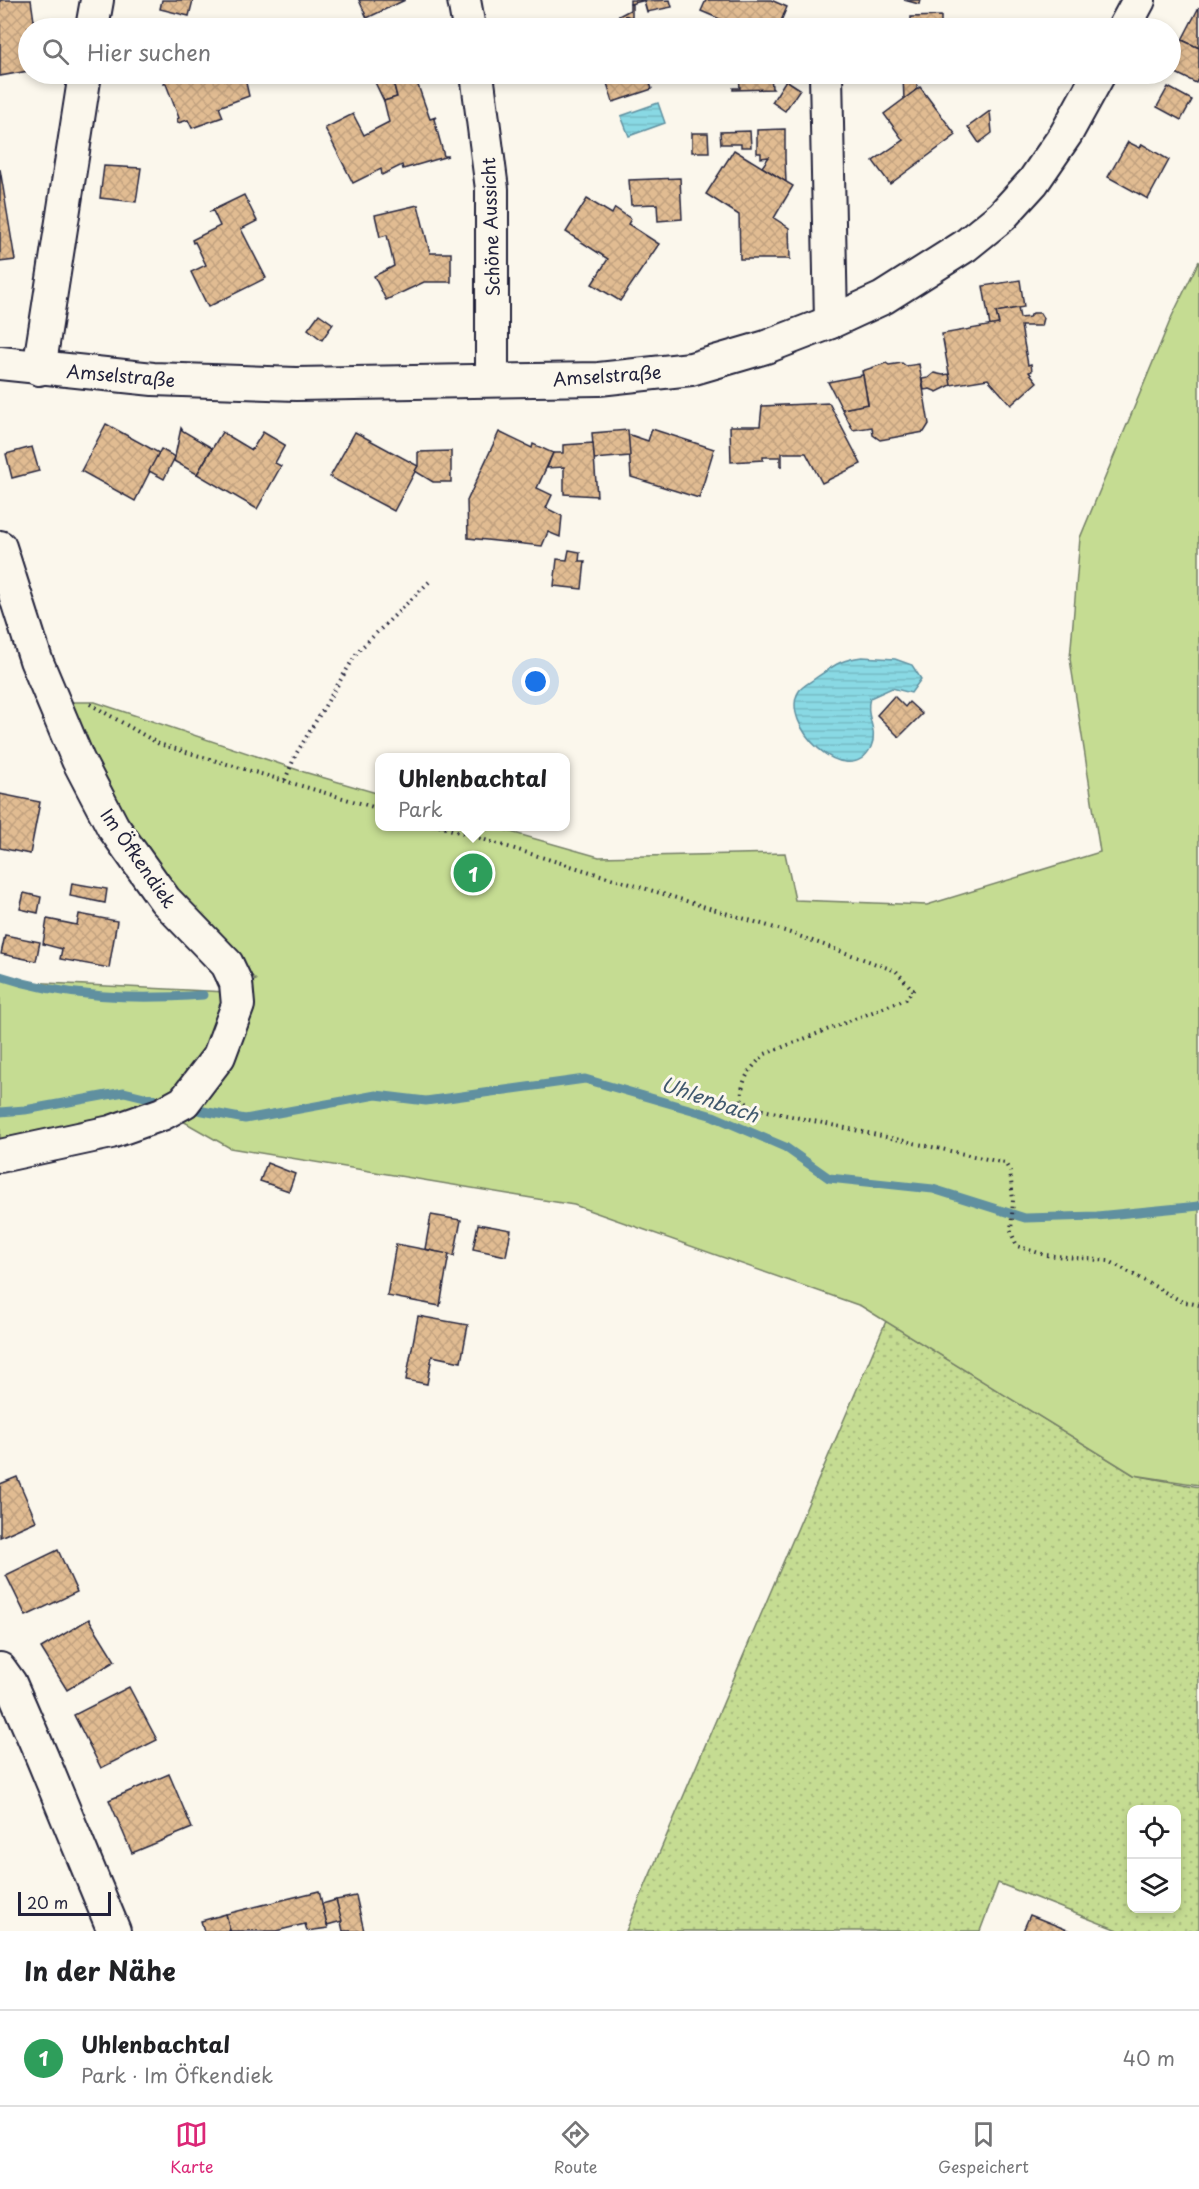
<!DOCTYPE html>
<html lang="de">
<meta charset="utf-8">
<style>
:root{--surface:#fff;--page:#f6f6f6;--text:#202124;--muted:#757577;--line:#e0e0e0;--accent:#db2777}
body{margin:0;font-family:"Playpen Sans",sans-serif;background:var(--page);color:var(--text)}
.controls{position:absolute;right:18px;bottom:18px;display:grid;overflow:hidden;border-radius:12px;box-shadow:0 3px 9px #0003}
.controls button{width:54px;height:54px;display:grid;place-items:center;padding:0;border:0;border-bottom:2px solid var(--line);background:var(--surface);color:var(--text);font:30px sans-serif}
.scale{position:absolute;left:18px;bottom:15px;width:93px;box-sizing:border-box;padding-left:6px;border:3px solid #22223b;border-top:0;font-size:16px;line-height:21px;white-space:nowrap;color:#22223b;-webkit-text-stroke:4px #fbf7ec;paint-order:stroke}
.you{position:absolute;left:536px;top:682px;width:21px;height:21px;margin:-15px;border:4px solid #fff;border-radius:50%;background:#1a73e8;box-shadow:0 0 0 9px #1a73e833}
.badge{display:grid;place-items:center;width:39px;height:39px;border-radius:50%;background:var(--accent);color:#fff;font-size:20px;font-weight:700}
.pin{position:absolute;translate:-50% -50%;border:3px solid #fff;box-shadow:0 2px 6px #0006}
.popup{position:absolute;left:375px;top:753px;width:195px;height:78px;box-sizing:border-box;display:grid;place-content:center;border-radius:12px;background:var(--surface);filter:drop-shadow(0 2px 4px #0005);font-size:20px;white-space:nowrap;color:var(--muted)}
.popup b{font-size:22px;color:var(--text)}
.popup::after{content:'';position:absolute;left:50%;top:100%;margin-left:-12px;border:12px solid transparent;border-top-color:var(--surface)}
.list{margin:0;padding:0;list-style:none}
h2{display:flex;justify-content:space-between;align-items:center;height:78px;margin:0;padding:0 24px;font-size:26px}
h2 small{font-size:20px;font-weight:400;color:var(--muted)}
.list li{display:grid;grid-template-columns:39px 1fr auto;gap:18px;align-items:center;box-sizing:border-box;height:96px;padding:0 24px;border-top:2px solid var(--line)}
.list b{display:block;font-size:22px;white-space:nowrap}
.list p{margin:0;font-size:20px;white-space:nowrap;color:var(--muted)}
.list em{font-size:20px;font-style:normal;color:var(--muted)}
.icon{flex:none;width:33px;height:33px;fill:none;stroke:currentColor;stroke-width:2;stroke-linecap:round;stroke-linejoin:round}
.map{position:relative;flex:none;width:1199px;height:1931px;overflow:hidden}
.search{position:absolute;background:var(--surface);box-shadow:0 3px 9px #0003;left:18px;right:18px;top:18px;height:66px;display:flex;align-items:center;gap:15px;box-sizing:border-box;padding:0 21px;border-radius:33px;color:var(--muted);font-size:22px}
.sheet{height:174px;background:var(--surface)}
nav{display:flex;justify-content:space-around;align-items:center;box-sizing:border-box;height:84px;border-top:2px solid var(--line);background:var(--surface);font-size:16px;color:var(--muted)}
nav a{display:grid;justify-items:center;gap:3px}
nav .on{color:var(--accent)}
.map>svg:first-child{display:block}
.grass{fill:url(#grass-dots);stroke:#747f66;stroke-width:1.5;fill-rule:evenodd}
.green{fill:#c5dc92;stroke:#747f66;stroke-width:1.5}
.water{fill:url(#water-rules);stroke:#6090a0;stroke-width:1.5}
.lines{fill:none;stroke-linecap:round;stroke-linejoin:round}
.stream{stroke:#6090a0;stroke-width:9}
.building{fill:url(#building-cross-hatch);stroke:#22223b;stroke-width:1.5}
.street-casing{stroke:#22223b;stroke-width:36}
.path{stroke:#22223b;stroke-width:4;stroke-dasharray:1.5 4.5;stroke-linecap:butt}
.street{stroke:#fbf7ec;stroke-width:32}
.labels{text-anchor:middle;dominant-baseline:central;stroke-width:6;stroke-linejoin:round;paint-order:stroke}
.street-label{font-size:18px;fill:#22223b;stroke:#fbf7ec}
.water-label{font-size:20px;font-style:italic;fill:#41596e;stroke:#fbf7ec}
</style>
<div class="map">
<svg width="1199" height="1931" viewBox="0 0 1199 1931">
<defs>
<pattern id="grass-dots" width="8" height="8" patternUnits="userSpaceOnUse" patternTransform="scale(1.5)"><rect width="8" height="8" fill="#c5dc92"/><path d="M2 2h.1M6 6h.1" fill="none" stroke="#a9bc7f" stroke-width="1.8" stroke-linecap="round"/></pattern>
<pattern id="water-rules" width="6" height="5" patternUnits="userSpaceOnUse" patternTransform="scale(1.5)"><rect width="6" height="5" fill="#89d9e4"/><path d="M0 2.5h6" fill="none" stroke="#76bac4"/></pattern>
<pattern id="building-cross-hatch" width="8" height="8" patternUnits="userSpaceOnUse" patternTransform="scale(1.5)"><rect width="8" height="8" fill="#e1bc92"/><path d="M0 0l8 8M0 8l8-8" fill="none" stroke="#c1a17f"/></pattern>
</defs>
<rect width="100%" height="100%" fill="#fbf7ec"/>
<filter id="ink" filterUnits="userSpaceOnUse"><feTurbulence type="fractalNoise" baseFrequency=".0167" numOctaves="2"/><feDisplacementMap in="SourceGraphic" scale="12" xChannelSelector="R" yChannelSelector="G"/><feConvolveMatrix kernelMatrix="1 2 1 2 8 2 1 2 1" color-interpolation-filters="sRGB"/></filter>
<g filter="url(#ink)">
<path class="grass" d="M886 1321 1134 1475 1199 1487V1931H1120L998 1883 980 1931H626ZM1132 1810H1176V1908H1132Z"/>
<path class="green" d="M1199 261V1485L1134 1475 861 1306 574 1205 230 1148 160 1108 0 1151V974L26 982 227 992 256 980 167 889 122 820 60 702H95L304 772 380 794V826L493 827 599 857 785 853 795 900 927 905 1100 852 1070 659 1080 538 1172 316Z"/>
<g class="water">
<path d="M658 103 665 123 629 136 621 116Z"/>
<path d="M862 657 895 659 912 665 921 679 911 693 892 688 870 698C864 717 879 729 871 747 848 793 778 724 799 691 802 686 812 681 817 677 835 665 840 660 862 657Z"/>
</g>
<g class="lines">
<g class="stream">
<path d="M0 976C66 998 135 1000 203 995"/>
<path d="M198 1110 245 1119 376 1095 426 1101 585 1079 713 1116 785 1147 829 1178 933 1189 1025 1218 1097 1216 1199 1206"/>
<path d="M0 1112 25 1110 124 1092 165 1102"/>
</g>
</g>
<g class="building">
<path d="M0 0H31L35 28H28V71L0 76Z"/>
<path d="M162 0H193L189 16 160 9Z"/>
<path d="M359 0H405L367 18Z"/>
<path d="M630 0H646L630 4Z"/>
<path d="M670 0 672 7 647 12 644 1Z"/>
<path d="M706 0H771L787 7 778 28H734V25L701 11Z"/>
<path d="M904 0H920L919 4Z"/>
<path d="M630 4H632V17L625 16 626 19 615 21V18L630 10Z"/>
<path d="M1199 7V48L1182 40Z"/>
<path d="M625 16H627L631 28H579L580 25 617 19 618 22 626 19Z"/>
<path d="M941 16V28H911V17Z"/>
<path d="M579 21V28H549Z"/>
<path d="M229 22 231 28H212Z"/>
<path d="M422 24 423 28H405Z"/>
<path d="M1182 40 1199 48V76L1196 83 1170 70V62Z"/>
<path d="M162 74H244L249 96 219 107 223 117 192 128 188 120 178 123 177 119 179 118 166 84H164L165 82Z"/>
<path d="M354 74H385L387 83 393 81 397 97 384 101 371 74 356 76 355 78Z"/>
<path d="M385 74H392L393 77 416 74H414L430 119 436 117 434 119 444 156H448L403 169 402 165 382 175 381 169 353 183 325 128 353 114 364 135 389 122 384 101 397 97 393 81 387 83Z"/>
<path d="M392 74H410L393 77Z"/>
<path d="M606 74H647L652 89 613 102 605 77 607 76Z"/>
<path d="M739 74H771L772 88 773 89 733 90V88H740Z"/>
<path d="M896 74H948V75L917 76V90L904 100 903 77H896Z"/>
<path d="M786 80 800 89 785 111 772 102Z"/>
<path d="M920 87 956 135 890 184 873 161 903 140 884 114Z"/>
<path d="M1168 87 1192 100 1181 120 1157 107Z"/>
<path d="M990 111 992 133 979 143 968 127Z"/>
<path d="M785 129V158L786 182 762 167 769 157 761 158V153H757V130Z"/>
<path d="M750 131 751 147H741V144H721L720 132Z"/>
<path d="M692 133H708L709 152H692Z"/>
<path d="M1128 142 1140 148 1142 144 1169 160 1148 199 1108 177Z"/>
<path d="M734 150 793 186 774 218 789 228 790 259H740L739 215 706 194Z"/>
<path d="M104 166 141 168 136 202 100 198Z"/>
<path d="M0 169 15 260 0 262Z"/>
<path d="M680 178 682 219 658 221 657 204 631 205 629 180Z"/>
<path d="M244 195 257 221 241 229 266 278 208 307 191 272 206 265 195 242 193 243 192 240 220 226 213 211 209 212Z"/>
<path d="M587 199 612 214 615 208 631 219 628 224 659 244 620 301 592 284 608 259 566 232Z"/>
<path d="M418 205 430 253H451V282H424L386 300 374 276 394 266 387 235 380 237 375 215Z"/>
<path d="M1020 280 1024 307 996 312 999 324 990 326 983 286Z"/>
<path d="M1018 308 1020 318 1029 317 1033 313H1040L1043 318 1041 326H1021L1028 365 1031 364 1032 371 1029 372 1037 382 1011 405 988 379 951 385 942 334 999 324 996 312Z"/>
<path d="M319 314 333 324 322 340 308 329Z"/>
<path d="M886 363 889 365 902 363 906 366 919 364 929 424 924 432 880 440 873 435 872 427 853 430 842 409 868 404 862 371Z"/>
<path d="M934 373 943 375 949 374 951 385 937 392 930 389 924 390 922 379 928 378Z"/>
<path d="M863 375 868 404 842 409 828 382Z"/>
<path d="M829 403 861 464 822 483 806 453H782V466H780V457H763V460L731 462 730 426H760L762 406Z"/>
<path d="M106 424 159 453 135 501 81 471Z"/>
<path d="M181 428 183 431 212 448 197 474 174 461Z"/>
<path d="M652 429 714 449 699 498 631 477 628 434 648 441Z"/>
<path d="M628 430 630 456 594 459 592 433Z"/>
<path d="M222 432 252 450 263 432 285 445 275 463 281 466 257 509 197 474Z"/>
<path d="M355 432 418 466 394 511 330 477Z"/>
<path d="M499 432 532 448 533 444 553 453 537 488 552 495 546 508 562 516 560 537 548 532 542 546 468 538 467 501Z"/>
<path d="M593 443 597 496 564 494V467L547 468 553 453H563V445Z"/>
<path d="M32 447 39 471 12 478 6 454Z"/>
<path d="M161 449 175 457 164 479 149 471Z"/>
<path d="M451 451V482H433L415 471 418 466V452Z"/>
<path d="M569 550 580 552 579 561H585L582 589 554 586 557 559 567 560Z"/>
<path d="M894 696 905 707 909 702 922 714 899 737 877 715Z"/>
<path d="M0 794 40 802 30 854 0 848Z"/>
<path d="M72 883 107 889 105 903 70 896Z"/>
<path d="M24 893 41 897 38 913 20 909Z"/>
<path d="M79 914 117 921 109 968 60 959 62 949 43 944 47 919 77 925Z"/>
<path d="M5 935 40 942 36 961 1 954Z"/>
<path d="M267 1163 295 1174 289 1191 260 1181Z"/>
<path d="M431 1215 461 1220 454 1256 425 1249Z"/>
<path d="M478 1224 511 1230 506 1256 473 1249Z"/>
<path d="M396 1244 449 1254 440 1306 387 1296Z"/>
<path d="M418 1316 468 1325 461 1362 432 1356 427 1384 406 1380Z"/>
<path d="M17 1477 36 1521 0 1537V1484Z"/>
<path d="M58 1550 77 1592 26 1616 6 1575Z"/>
<path d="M89 1619 115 1661 67 1690 41 1648Z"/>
<path d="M129 1687 157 1740 101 1768 74 1715Z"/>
<path d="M169 1774 192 1828 132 1853 109 1800Z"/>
<path d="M319 1891 328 1928 307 1931 305 1924 276 1931H230L226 1914Z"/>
<path d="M356 1896 364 1931H343L336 1900Z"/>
<path d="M336 1900 342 1921 327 1925 322 1904Z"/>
<path d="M226 1914 230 1931H204L201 1921Z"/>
<path d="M1030 1915 1070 1931H1023Z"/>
</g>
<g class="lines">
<defs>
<g id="street">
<path d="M464 0 469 28"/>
<path d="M92 28 97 0"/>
<path d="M1124 28 1139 0"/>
<path d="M477 74 492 189V380"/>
<path d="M826 74 831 322"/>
<path d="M0 363 153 379 296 384 599 379 691 369 766 347 831 322 883 298 965 246 1002 216 1033 182 1066 134 1099 74"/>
<path d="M39 369 85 74"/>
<path d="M0 547 36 660 78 760 113 827 165 900 227 964 236 983 238 1005 219 1056 184 1102 162 1114 111 1132 0 1156"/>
<path d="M0 1669 10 1683 42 1757 114 1931"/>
</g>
</defs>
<use href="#street" class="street-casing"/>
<g class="path">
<path d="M90 704 159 744 380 809"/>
<path d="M285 780 296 754 358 651 430 581"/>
<path d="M439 826 785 931 896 971 913 990 906 999 765 1054C751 1068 740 1079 742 1100L754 1108 1005 1163 1010 1171 1013 1200 1011 1232 1017 1246 1045 1255 1109 1261 1181 1301 1199 1305"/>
</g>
<use href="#street" class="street"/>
</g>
</g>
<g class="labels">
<g class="street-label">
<text transform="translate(490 227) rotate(-92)">Schöne Aussicht</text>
<text transform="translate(121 375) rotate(5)">Amselstraße</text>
<text transform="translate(607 375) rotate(-4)">Amselstraße</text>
<text transform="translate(139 858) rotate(55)">Im Öfkendiek</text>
</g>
<g class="water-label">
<text transform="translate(710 1099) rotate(19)">Uhlenbach</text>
</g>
</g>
</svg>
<div class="controls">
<button><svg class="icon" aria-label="locate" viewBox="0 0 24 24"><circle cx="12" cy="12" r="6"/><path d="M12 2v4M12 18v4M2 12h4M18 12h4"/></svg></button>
<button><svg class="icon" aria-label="layers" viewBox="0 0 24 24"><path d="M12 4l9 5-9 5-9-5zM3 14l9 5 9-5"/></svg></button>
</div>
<div class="scale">20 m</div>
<div class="you"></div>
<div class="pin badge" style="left:473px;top:873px;background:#2e9e5b">1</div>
<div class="popup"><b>Uhlenbachtal</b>Park</div>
<div class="search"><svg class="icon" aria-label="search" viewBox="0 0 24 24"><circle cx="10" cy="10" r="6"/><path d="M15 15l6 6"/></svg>Hier suchen</div>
</div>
<section class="sheet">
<h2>In der Nähe<small></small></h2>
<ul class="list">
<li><span class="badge" style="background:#2e9e5b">1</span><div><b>Uhlenbachtal</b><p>Park · Im Öfkendiek</p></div><em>40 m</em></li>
</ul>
</section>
<nav>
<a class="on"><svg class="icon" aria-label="map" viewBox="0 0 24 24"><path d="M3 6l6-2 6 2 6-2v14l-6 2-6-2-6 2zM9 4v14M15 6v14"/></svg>Karte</a>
<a><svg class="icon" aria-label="directions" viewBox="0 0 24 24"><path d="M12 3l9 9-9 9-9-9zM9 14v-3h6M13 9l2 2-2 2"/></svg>Route</a>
<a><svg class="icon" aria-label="saved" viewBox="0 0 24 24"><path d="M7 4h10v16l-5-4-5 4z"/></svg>Gespeichert</a>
</nav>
